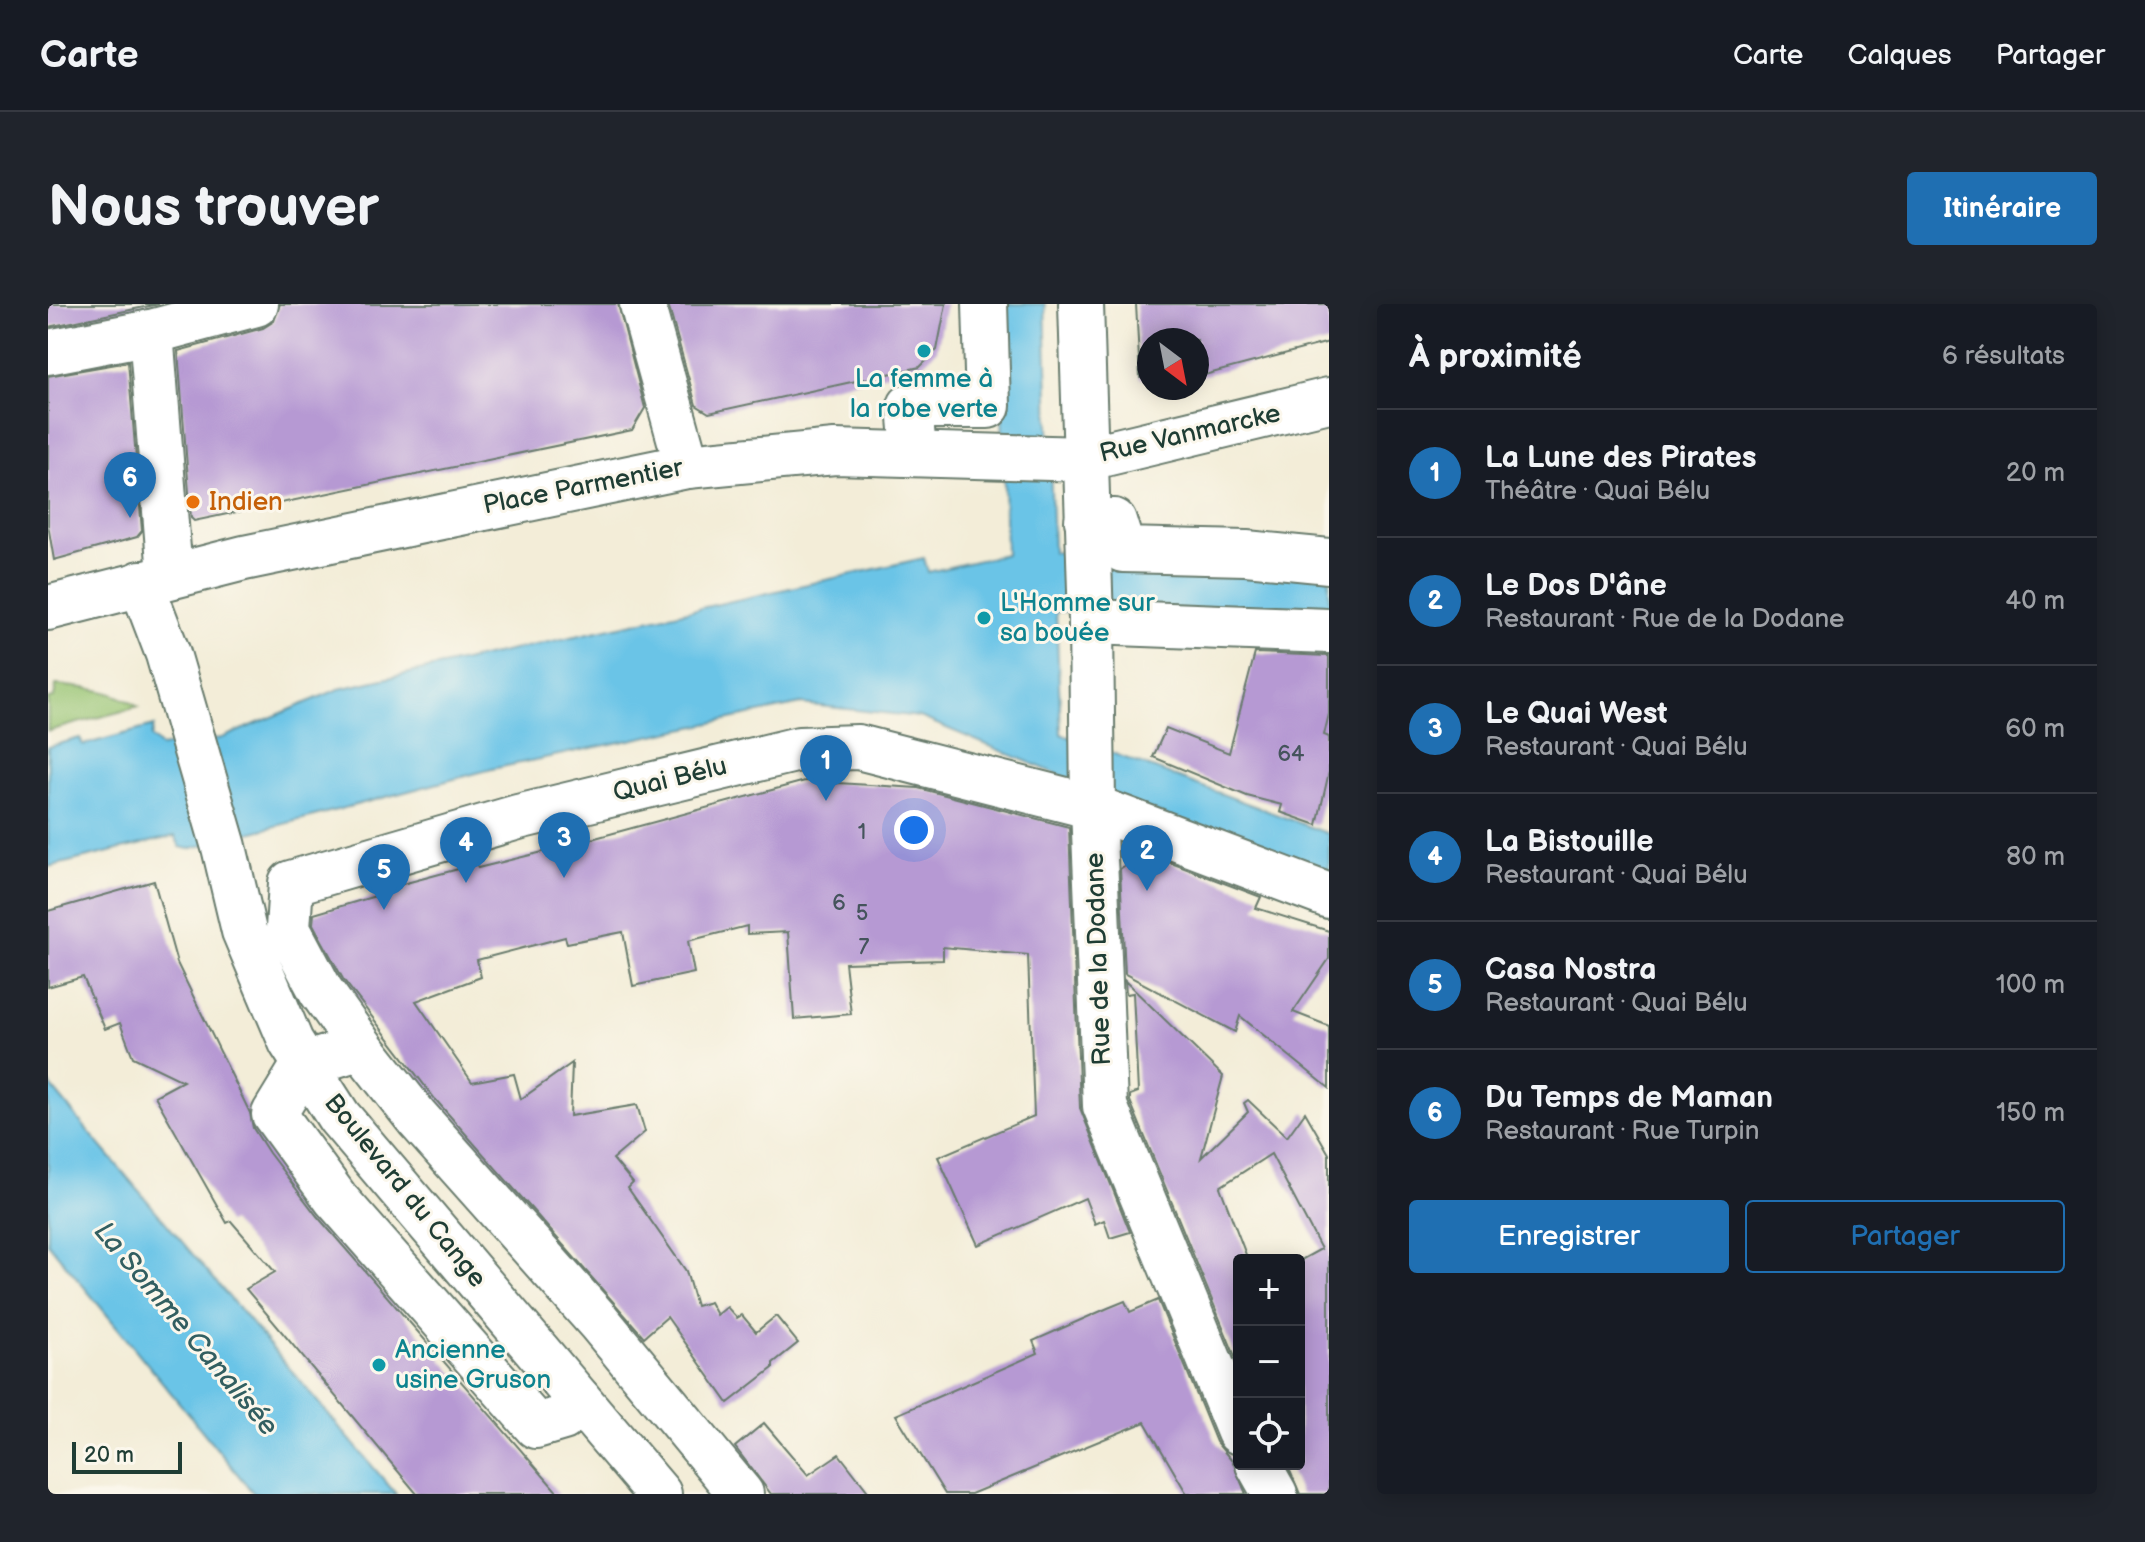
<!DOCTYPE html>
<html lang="fr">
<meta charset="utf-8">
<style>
:root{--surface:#171b24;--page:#20242c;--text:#f1f3f6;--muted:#9ea1a6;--line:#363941;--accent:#1f6fb2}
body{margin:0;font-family:"Balsamiq Sans",sans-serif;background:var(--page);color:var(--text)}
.controls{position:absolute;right:24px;bottom:24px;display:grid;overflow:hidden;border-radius:8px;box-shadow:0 4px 20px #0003}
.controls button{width:72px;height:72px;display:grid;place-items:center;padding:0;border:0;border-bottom:2px solid var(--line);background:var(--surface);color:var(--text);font:40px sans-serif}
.compass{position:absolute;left:1089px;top:24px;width:72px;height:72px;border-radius:50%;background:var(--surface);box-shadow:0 4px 20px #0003;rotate:148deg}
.scale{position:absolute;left:24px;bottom:20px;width:110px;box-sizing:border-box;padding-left:8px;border:4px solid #1f3d34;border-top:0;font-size:22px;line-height:28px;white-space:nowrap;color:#1f3d34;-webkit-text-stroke:6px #fbf7ec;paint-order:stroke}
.you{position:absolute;left:866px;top:526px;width:28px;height:28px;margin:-20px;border:6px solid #fff;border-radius:50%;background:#1a73e8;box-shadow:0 0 0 12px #1a73e833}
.badge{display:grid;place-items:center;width:52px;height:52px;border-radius:50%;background:var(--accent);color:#fff;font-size:26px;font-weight:700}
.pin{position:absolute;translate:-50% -66px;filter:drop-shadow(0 2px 4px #0008)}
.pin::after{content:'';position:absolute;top:42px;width:28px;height:24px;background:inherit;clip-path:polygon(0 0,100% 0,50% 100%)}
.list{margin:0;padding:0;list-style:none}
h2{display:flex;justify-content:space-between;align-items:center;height:104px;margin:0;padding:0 32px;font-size:34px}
h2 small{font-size:26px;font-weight:400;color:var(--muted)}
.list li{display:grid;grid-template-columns:52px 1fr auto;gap:24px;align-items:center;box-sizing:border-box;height:128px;padding:0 32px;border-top:2px solid var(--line)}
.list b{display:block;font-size:30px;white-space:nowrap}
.list p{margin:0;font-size:26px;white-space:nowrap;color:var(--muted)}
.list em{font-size:26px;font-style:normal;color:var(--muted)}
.actions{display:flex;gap:16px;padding:24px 32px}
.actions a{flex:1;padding:18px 0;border:2px solid var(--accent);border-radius:8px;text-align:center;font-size:28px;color:var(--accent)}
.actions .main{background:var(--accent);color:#fff}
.icon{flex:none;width:44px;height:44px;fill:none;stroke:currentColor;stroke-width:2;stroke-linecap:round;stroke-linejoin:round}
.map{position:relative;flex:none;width:1281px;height:1190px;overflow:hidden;border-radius:8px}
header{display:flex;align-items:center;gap:48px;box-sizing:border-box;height:112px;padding:0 40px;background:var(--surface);border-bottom:2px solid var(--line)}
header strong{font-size:38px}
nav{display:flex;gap:44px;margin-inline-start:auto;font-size:28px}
.intro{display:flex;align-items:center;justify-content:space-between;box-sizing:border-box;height:192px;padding:0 48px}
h1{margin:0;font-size:56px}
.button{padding:20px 36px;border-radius:8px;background:var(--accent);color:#fff;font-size:28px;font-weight:700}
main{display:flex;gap:48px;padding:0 48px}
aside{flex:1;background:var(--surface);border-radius:8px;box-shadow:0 4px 20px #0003}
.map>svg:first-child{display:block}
.green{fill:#98c472;stroke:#5c8053;stroke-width:2}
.water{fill:#6ac4e7;stroke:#44808e;stroke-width:2}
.building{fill:#b699d3}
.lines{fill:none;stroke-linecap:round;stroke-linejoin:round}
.minor-casing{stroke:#697b6d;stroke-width:48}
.major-casing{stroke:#697b6d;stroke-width:48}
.minor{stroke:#fff;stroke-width:44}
.major{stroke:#fff;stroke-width:44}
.culture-dot{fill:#0f9aa8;stroke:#fbf7ec;stroke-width:3}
.food-dot{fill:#e8710a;stroke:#fbf7ec;stroke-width:3}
.labels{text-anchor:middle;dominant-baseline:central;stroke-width:6;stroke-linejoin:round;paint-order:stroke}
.number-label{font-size:22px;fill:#45545c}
.culture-label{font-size:26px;fill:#0d838f;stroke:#fbf7ec;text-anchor:start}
.street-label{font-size:26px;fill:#1f3d34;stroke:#fbf7ec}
.food-label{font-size:26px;fill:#c56008;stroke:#fbf7ec;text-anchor:start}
.water-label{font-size:28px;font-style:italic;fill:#325f61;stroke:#fbf7ec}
</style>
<header>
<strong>Carte</strong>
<nav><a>Carte</a><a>Calques</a><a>Partager</a></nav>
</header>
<div class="intro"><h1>Nous trouver</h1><a class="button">Itinéraire</a></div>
<main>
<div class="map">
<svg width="1281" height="1190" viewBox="0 0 1281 1190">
<rect width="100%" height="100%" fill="#fbf7ec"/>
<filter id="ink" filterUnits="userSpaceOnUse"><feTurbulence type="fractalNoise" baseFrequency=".0125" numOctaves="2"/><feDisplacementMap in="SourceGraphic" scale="16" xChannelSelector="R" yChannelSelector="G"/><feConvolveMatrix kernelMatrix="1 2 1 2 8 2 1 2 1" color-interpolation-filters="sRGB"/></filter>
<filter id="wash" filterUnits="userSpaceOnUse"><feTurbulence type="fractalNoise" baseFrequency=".006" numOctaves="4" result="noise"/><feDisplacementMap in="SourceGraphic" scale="32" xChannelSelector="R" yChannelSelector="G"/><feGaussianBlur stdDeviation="1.8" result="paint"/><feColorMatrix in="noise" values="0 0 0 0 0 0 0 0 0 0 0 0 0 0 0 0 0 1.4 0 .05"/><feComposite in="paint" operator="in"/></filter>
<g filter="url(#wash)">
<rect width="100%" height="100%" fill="#f3edd8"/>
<path class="green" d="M8 381C39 384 64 385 90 403L0 427V395L6 394Z"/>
<g class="water">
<path d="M951 0H997L1005 248 1281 263V317L1008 307 1013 430 1281 530V574L1016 473 872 413 753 400 444 465 141 545 132 543 127 532 0 563V443L32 434 35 441 106 422 103 433 113 443 174 434 291 385 876 254 880 268 958 250Z"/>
<path d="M0 778 30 815 348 1190H206L0 939Z"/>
</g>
<g id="blocks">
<g class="building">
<path d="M0 0H111L0 23Z"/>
<path d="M232 0H570L597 104 584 126 146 217 143 214 130 47 215 24 226 17Z"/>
<path d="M620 0H898L889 46 872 63 661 109 648 101Z"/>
<path d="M1088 0H1281V38L1149 73V36H1101V76L1092 74Z"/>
<path d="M80 58 94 227 89 233 6 256 0 221V72Z"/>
<path d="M1207 349 1281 352V410L1276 431 1281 433V468L1269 521 1232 508 1234 501 1199 492 1105 453 1118 424 1181 449Z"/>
<path d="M757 477 870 484 1021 523 1032 804 1082 928 1062 934 1056 916 1047 920 1037 894 930 941 890 853 986 812 980 651 895 643V656L797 659 803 710 746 715 740 628 699 630V622L640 637 646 669 585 682 575 628 519 639 517 633 429 656 433 673 368 697 424 778 466 770 473 795 524 759 522 812 589 801 597 828 565 855 585 879 580 884 638 967 648 1002 662 998 669 1011 679 1003 689 1014 694 1011 708 1028 728 1012 750 1039 725 1059V1064L680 1099 619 1013 596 1033 387 795 295 675 265 620 266 610 348 586 347 582 429 560 430 564 503 546Z"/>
<path d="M1094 548 1213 593 1208 604 1281 627V655L1245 708 1281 722V784L1192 712 1187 728 1077 670 1072 565Z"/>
<path d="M106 577 129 659 202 809 205 824 221 849 269 912 511 1190H369L198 985 227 968 183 917 179 919 107 792 135 777 85 753 72 719 57 725 35 673 0 683V607Z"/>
<path d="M1077 677 1175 772 1153 854 1200 808 1196 799 1200 796 1239 833 1257 808 1281 850V1190H1252L1239 1160H1251V957L1273 945 1223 850 1172 883 1200 956H1191V1062L1082 797V791L1090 788 1088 747 1085 689 1078 690Z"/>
<path d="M1110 996 1168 1138 1185 1158 1198 1190H1139L1097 1118 923 1190H897L848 1111 990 1049 985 1037 1060 1004 1077 997 1082 1008Z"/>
<path d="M716 1119 760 1171 791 1150 822 1190H723L687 1143Z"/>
</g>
</g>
</g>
<g filter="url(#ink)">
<use href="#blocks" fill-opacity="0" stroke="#697b6d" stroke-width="2"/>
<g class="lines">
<defs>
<g id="minor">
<path d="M594 0 639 162"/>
<path d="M1033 0 1043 318 1045 503 1057 802 1191 1128"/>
<path d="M103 28 122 271"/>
<path d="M0 48 103 28 208 0"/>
<path d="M866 148 862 102H940L937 0"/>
<path d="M1039 217H1066L1075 246 1198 249 1281 257"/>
<path d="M93 279 120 350 176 543 196 627 243 738 291 813 611 1190"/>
<path d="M1043 318 1281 327"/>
<path d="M313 743 273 687 240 625 243 579 470 513 751 445 810 443 1045 503 1281 592"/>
<path d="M531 1096 515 1114 488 1122 288 895 226 810 256 761 313 743 369 814 551 1018 693 1190"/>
<path d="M1210 1160 1227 1190"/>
</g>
<path id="major" d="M0 304 196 254 639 162 787 148 1036 155 1281 96"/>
</defs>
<use href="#minor" class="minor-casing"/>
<use href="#major" class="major-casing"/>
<use href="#minor" class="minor"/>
<use href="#major" class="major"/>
</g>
</g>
<g class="culture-dot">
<circle cx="876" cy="47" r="8"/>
<circle cx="936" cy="314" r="8"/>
<circle cx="331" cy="1061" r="8"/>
</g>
<circle class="food-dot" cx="145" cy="198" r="8"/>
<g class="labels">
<g class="number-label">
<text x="1243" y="450">64</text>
<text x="814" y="528">1</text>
<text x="791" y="599">6</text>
<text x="814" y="609">5</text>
<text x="816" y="643">7</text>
</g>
<g class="culture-label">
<text x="876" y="75" text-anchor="middle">La femme à<tspan x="876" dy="30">la robe verte</tspan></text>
<text x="952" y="299">L'Homme sur<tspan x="952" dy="30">sa bouée</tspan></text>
<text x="347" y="1046">Ancienne<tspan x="347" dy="30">usine Gruson</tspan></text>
</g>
<g class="street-label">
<text transform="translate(1142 130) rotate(-13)">Rue Vanmarcke</text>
<text transform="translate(535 183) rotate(-11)">Place Parmentier</text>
<text transform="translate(622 476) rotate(-14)">Quai Bélu</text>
<text transform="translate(1051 655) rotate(-92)">Rue de la Dodane</text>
<text transform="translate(357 887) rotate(51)">Boulevard du Cange</text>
</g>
<g class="food-label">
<text x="161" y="198">Indien</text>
</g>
<g class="water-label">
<text transform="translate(138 1025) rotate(50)">La Somme Canalisée</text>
</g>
</g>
</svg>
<div class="controls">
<button>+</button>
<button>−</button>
<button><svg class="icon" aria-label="locate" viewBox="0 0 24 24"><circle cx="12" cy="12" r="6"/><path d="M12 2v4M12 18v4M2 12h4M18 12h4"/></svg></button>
</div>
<svg class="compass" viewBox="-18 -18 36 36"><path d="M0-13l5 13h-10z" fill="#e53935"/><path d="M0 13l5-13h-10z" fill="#9ea1a6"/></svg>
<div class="scale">20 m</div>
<div class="you"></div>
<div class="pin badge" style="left:778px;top:497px">1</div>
<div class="pin badge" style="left:1099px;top:587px">2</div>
<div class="pin badge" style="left:516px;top:574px">3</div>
<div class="pin badge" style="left:418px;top:579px">4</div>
<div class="pin badge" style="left:336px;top:606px">5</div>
<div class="pin badge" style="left:82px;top:214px">6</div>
</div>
<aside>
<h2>À proximité<small>6 résultats</small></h2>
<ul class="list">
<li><span class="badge">1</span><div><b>La Lune des Pirates</b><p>Théâtre · Quai Bélu</p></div><em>20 m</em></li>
<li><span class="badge">2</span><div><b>Le Dos D'âne</b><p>Restaurant · Rue de la Dodane</p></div><em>40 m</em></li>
<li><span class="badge">3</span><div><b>Le Quai West</b><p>Restaurant · Quai Bélu</p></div><em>60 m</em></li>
<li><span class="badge">4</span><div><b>La Bistouille</b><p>Restaurant · Quai Bélu</p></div><em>80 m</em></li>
<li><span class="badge">5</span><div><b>Casa Nostra</b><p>Restaurant · Quai Bélu</p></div><em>100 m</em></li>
<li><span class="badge">6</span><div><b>Du Temps de Maman</b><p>Restaurant · Rue Turpin</p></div><em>150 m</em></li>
</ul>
<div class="actions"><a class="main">Enregistrer</a><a>Partager</a></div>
</aside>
</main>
